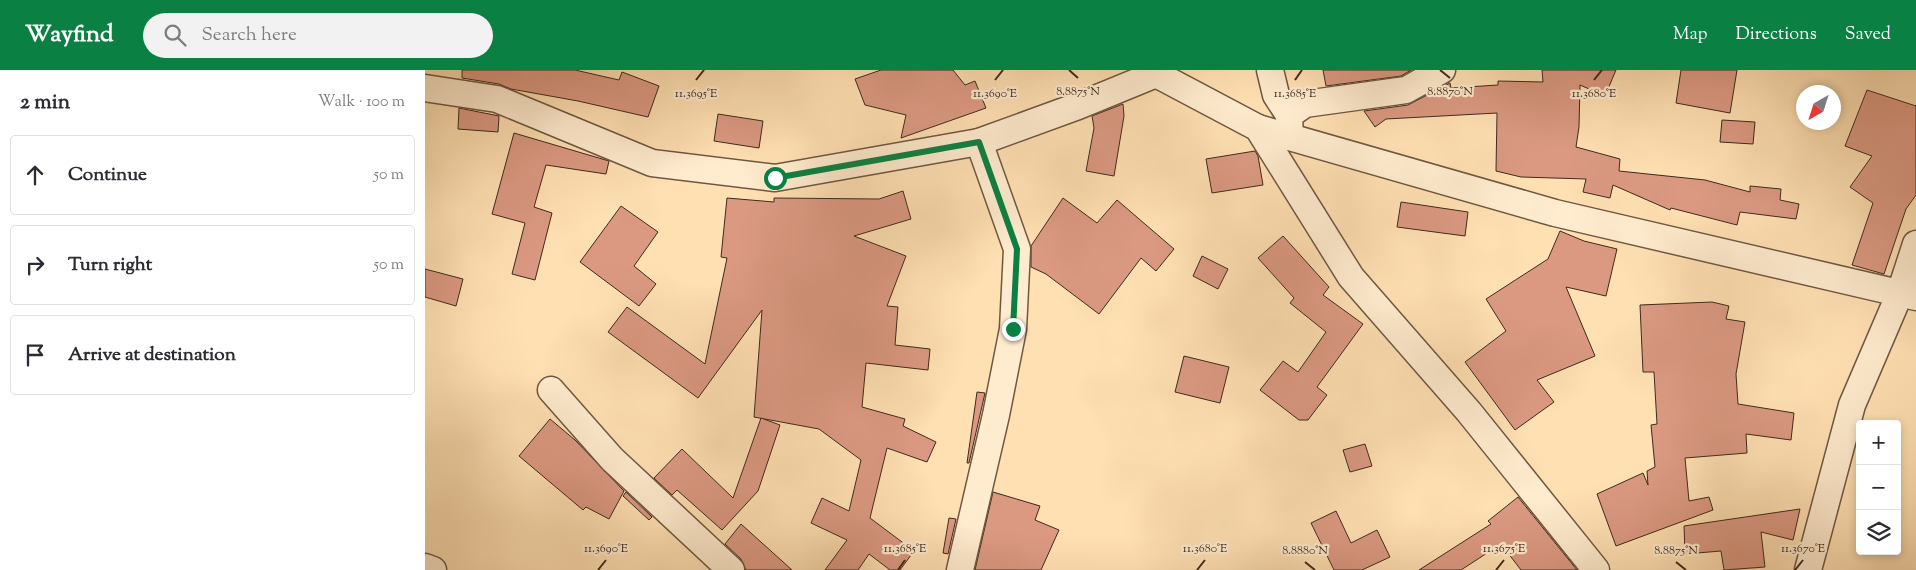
<!DOCTYPE html>
<meta charset="utf-8">
<style>
:root{--surface:#fff;--page:#f2f2f3;--text:#2b2b33;--muted:#7c7c81;--line:#e1e1e2;--accent:#0b8043}
body{margin:0;font-family:"Sorts Mill Goudy",serif;background:var(--page);color:var(--text)}
.controls{position:absolute;right:15px;bottom:15px;display:grid;overflow:hidden;border-radius:5px;box-shadow:0 2px 8px #0003}
.controls button{width:45px;height:45px;display:grid;place-items:center;padding:0;border:0;border-bottom:1px solid var(--line);background:var(--surface);color:var(--text);font:25px sans-serif}
.compass{position:absolute;left:1371px;top:15px;width:45px;height:45px;border-radius:50%;background:var(--surface);box-shadow:0 2px 8px #0003;rotate:219deg}
.stop{position:absolute;width:15px;height:15px;margin:-11px;border:4px solid #0b8043;border-radius:50%;background:#fff}
.stop.end{background:#0b8043;border-color:#fff;box-shadow:0 1px 5px #0008}
.list{margin:0;padding:0;list-style:none}
h2{display:flex;justify-content:space-between;align-items:center;height:65px;margin:0;padding:0 20px;font-size:21px}
h2 small{font-size:16px;font-weight:400;color:var(--muted)}
.list li{display:grid;grid-template-columns:32px 1fr auto;gap:15px;align-items:center;box-sizing:border-box;height:80px;margin:0 10px 10px;padding:0 10px;border:1px solid var(--line);border-radius:5px}
.list b{display:block;font-size:19px;white-space:nowrap}
.list em{font-size:16px;font-style:normal;color:var(--muted)}
.icon{flex:none;width:28px;height:28px;fill:none;stroke:currentColor;stroke-width:2;stroke-linecap:round;stroke-linejoin:round}
.map{position:relative;flex:none;width:1491px;height:500px;overflow:hidden}
header{display:flex;align-items:center;gap:30px;box-sizing:border-box;height:70px;padding:0 25px;background:var(--accent);color:#fff}
header strong{font-size:24px}
nav{display:flex;gap:28px;margin-inline-start:auto;font-size:18px}
.search{width:350px;height:45px;background:var(--page);display:flex;align-items:center;gap:12px;box-sizing:border-box;padding:0 18px;border-radius:28px;color:var(--muted);font-size:19px}
main{display:flex}
aside{flex:1;background:var(--surface)}
.map>svg:first-child{display:block}
.building{fill:#db9982;stroke:#3f2a1b}
.lines{fill:none;stroke-linecap:round;stroke-linejoin:round}
.street-casing{stroke:#6f5841;stroke-width:29}
.street{stroke:#ffebce;stroke-width:26}
.route{stroke:#0b8043;stroke-width:6}
.ticks{fill:none;stroke:#3f2a1b;stroke-width:2}
.ticks-label{font-size:12px;text-anchor:middle;fill:#3f2a1b;stroke:#ffebce;stroke-width:4.5;stroke-linejoin:round;paint-order:stroke}
</style>
<header>
<strong>Wayfind</strong>
<div class="search"><svg class="icon" aria-label="search" viewBox="0 0 24 24"><circle cx="10" cy="10" r="6"/><path d="M15 15l6 6"/></svg>Search here</div>
<nav><a>Map</a><a>Directions</a><a>Saved</a></nav>
</header>
<main>
<aside>
<h2>2 min<small>Walk · 100 m</small></h2>
<ul class="list">
<li><svg class="icon" aria-label="ahead" viewBox="0 0 24 24"><path d="M12 20V5M6 11l6-6 6 6"/></svg><div><b>Continue</b></div><em>50 m</em></li>
<li><svg class="icon" aria-label="right" viewBox="0 0 24 24"><path d="M7 20v-9h11M14 6l5 5-5 5"/></svg><div><b>Turn right</b></div><em>50 m</em></li>
<li><svg class="icon" aria-label="arrive" viewBox="0 0 24 24"><path d="M6 21V4h12l-3 4 3 4H6"/></svg><div><b>Arrive at destination</b></div></li>
</ul>
</aside>
<div class="map">
<svg width="1491" height="500" viewBox="0 0 1491 500">
<rect width="100%" height="100%" fill="#ffe0b3"/>
<filter id="stains"><feTurbulence type="fractalNoise" baseFrequency=".004" numOctaves="4"/><feColorMatrix values="0 0 0 0 .2 0 0 0 0 .09 0 0 0 0 .02 0 0 0 .5 -.17"/></filter>
<radialGradient id="worn" r=".72"><stop offset=".6" stop-color="#630" stop-opacity="0"/><stop offset="1" stop-color="#630" stop-opacity=".3"/></radialGradient>
<g class="building">
<path d="M37 0H150L194 10 197 2 234 16 223 47 153 31 86 19 74 14 37 8Z"/>
<path d="M456 0H528L540 15 550 11 561 38 476 68 481 45 440 35 430 9Z"/>
<path d="M898 0H986L976 6 901 16Z"/>
<path d="M1117 0H1191L1180 26 1155 15 1154 57 1151 77 1195 89 1194 101 1280 110 1325 122V116L1356 119 1355 130 1374 134 1371 149 1315 142 1312 155 1246 138 1245 140 1188 115 1185 128 1158 122 1161 109 1096 107 1071 101 1072 43 961 49 950 57 939 41 983 35 1025 13 1026 18 1073 15V11L1118 12Z"/>
<path d="M1256 0H1312L1305 43 1251 33Z"/>
<path d="M1442 20 1491 36V125L1481 139 1459 204 1427 195 1448 133 1425 117 1447 86 1420 76Z"/>
<path d="M698 34 699 46 689 106 661 101 669 58 667 46Z"/>
<path d="M34 38 74 46 73 62 33 59Z"/>
<path d="M293 44 338 51 334 78 289 71Z"/>
<path d="M1297 50 1330 52 1328 74 1295 72Z"/>
<path d="M89 63 184 91 181 104 121 95 109 137 127 143 110 210 87 204 100 153 67 144Z"/>
<path d="M830 81 833 86 838 115 787 123 781 89Z"/>
<path d="M478 121 486 149 429 166 481 186 462 236 473 237 470 275 505 279 503 300 441 293 437 337 480 349 478 356 511 372 502 392 462 378 445 448 489 481 475 500H465L444 484 433 500H400L422 470 386 453 397 428 424 441 436 390 394 359 329 347 337 240 273 328 183 262 202 237 280 294 302 188 296 187 302 128 349 132V128L454 129Z"/>
<path d="M638 128 672 153 692 130 749 179 731 201 716 188 674 244 621 204 606 197V176Z"/>
<path d="M976 132 1043 142 1040 166 972 157Z"/>
<path d="M196 136 233 162 209 196 231 214 214 236 155 192Z"/>
<path d="M1135 161 1159 171 1192 179 1181 226 1141 217 1170 286 1112 310 1129 332 1090 360 1040 292 1081 261 1061 229 1123 189Z"/>
<path d="M858 166 904 217 898 225 938 254 892 317 902 325 883 350H874L835 320 858 291 873 302 901 262 865 233 869 228 833 188Z"/>
<path d="M777 186 803 199 793 219 768 206Z"/>
<path d="M0 199 38 209 31 236 0 227Z"/>
<path d="M1287 232 1304 236 1301 249 1320 252 1311 304 1313 334 1369 343 1366 370 1321 364 1322 383 1260 388 1264 431 1284 427 1288 440 1191 476 1172 424 1218 403 1223 415 1222 401 1230 397 1226 355 1232 354 1229 302H1218L1215 235Z"/>
<path d="M759 286 804 297 795 333 750 322Z"/>
<path d="M552 322 560 323 544 393H542Z"/>
<path d="M336 348 355 355 333 421 297 460 252 420 247 425 229 408 257 379 308 428Z"/>
<path d="M125 349 150 370 199 421 184 449 161 437 158 440 94 386Z"/>
<path d="M940 374 947 396 925 402 918 380Z"/>
<path d="M201 422 227 447 224 450 198 426Z"/>
<path d="M568 422 615 436 610 450 634 460 616 500H550Z"/>
<path d="M1093 427 1152 500H1096L1076 474 1036 500H994L1066 454 1063 451Z"/>
<path d="M1375 439 1368 470 1336 462 1340 497 1299 500 1296 481 1260 484 1259 456Z"/>
<path d="M911 441 926 473 952 460 965 487 937 500H909L886 453Z"/>
<path d="M524 448 531 449 523 484 518 483Z"/>
<path d="M316 454 367 500H321L316 489 300 474Z"/>
</g>
<g class="lines">
<defs>
<g id="street">
<path d="M727 0 731 4 833 58 926 207 1044 342 1171 500"/>
<path d="M845 0 851 25 864 45"/>
<path d="M0 18 72 29 227 93 350 108 554 72 653 36 731 4"/>
<path d="M833 58 1130 143 1491 227"/>
<path d="M865 67 864 45 880 34 981 20 1017 0"/>
<path d="M126 320 187 389 306 500"/>
<path d="M0 497 8 500"/>
<path d="M535 500 571 345 588 259 592 179 554 72"/>
<path d="M1383 500 1427 335 1475 223 1491 174"/>
</g>
</defs>
<use href="#street" class="street-casing"/>
<use href="#street" class="street"/>
</g>
<g class="lines">
<path class="route" d="M350 108 554 72 592 179 588 259"/>
</g>
<path class="ticks" d="M644 0 653 8M1015 0 1025 8M271 10 279 0M570 10 578 0M870 10 877 0M1169 10 1177 0M880 492 890 500M1251 492 1261 500M173 500 181 490M473 500 480 490M772 500 780 490M1071 500 1079 490M1370 500 1378 490"/>
<g class="ticks-label">
<text x="653" y="25">8.8875°N</text>
<text x="1025" y="25">8.8870°N</text>
<text x="271" y="27">11.3695°E</text>
<text x="570" y="27">11.3690°E</text>
<text x="870" y="27">11.3685°E</text>
<text x="1169" y="27">11.3680°E</text>
<text x="181" y="482">11.3690°E</text>
<text x="480" y="482">11.3685°E</text>
<text x="780" y="482">11.3680°E</text>
<text x="1079" y="482">11.3675°E</text>
<text x="1378" y="482">11.3670°E</text>
<text x="880" y="484">8.8880°N</text>
<text x="1251" y="484">8.8875°N</text>
</g>
<rect width="100%" height="100%" filter="url(#stains)"/>
<rect width="100%" height="100%" fill="url(#worn)"/>
</svg>
<div class="controls">
<button>+</button>
<button>−</button>
<button><svg class="icon" aria-label="layers" viewBox="0 0 24 24"><path d="M12 4l9 5-9 5-9-5zM3 14l9 5 9-5"/></svg></button>
</div>
<svg class="compass" viewBox="-18 -18 36 36"><path d="M0-13l5 13h-10z" fill="#e53935"/><path d="M0 13l5-13h-10z" fill="#7c7c81"/></svg>
<div class="stop" style="left:350px;top:108px"></div>
<div class="stop end" style="left:588px;top:259px"></div>
</div>
</main>
